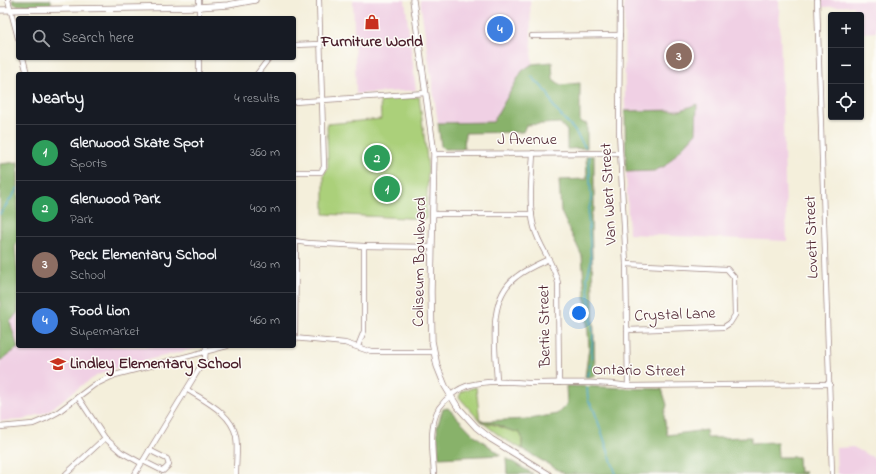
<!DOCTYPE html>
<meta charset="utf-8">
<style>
:root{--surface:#171b24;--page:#20242c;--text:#f1f3f6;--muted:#9ea1a6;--line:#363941;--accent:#c8321e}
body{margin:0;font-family:"Indie Flower",sans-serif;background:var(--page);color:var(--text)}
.controls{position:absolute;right:12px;top:12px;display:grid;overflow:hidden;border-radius:4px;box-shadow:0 1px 3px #0004}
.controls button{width:36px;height:36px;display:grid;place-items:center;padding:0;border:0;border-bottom:1px solid var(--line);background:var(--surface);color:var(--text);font:20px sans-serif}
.you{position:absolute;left:579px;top:313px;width:14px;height:14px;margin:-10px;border:3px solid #fff;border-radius:50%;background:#1a73e8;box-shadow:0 0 0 6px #1a73e833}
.badge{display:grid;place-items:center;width:26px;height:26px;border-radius:50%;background:var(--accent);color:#fff;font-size:13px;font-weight:700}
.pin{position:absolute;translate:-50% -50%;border:2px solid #fff;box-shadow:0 1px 4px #0006}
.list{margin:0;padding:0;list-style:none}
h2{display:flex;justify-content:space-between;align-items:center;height:52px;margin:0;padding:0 16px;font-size:17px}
h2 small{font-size:13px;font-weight:400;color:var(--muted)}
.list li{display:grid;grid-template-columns:26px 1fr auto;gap:12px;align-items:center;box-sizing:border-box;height:56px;padding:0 16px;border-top:1px solid var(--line)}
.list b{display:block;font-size:15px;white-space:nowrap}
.list p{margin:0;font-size:13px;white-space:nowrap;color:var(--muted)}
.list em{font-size:13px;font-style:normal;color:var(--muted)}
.icon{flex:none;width:22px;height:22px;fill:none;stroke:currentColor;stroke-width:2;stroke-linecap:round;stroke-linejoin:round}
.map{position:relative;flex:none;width:876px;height:474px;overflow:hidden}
.search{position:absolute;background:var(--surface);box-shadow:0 1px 3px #0004;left:16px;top:16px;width:280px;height:44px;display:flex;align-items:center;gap:10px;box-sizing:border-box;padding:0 14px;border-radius:4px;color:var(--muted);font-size:15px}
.panel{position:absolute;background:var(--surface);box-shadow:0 1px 3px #0004;left:16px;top:72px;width:280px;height:276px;border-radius:4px}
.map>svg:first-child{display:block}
.built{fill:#f0d0e4}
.green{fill:#abd07a;stroke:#7a7852}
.forest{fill:#88b26a;stroke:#69684a}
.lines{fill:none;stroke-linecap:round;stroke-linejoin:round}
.stream{stroke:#4aa7c8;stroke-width:1.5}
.minor-casing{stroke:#9f8783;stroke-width:6}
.major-casing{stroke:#9f8783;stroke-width:7}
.minor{stroke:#fff;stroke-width:4.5}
.major{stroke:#fff;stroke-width:5.5}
.labels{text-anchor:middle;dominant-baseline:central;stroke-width:3;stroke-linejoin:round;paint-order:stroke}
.poi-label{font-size:16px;font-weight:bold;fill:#4a1f2b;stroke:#fdfcf7}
.street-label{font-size:16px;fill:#4a1f2b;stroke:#fdfcf7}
</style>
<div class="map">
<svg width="876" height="474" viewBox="0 0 876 474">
<rect width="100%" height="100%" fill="#fdfcf7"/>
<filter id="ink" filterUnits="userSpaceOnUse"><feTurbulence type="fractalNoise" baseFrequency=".025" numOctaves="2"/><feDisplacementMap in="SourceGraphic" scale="8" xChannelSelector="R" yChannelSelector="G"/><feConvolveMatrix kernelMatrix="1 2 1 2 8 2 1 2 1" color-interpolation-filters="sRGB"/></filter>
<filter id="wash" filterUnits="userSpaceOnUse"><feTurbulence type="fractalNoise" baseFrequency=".012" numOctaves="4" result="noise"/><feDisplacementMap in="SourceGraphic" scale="16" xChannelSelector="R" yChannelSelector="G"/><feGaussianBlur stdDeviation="0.9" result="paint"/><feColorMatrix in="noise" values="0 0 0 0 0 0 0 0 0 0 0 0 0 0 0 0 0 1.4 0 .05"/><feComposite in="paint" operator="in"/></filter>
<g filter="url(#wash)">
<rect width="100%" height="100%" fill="#f4efdb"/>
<g class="built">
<path d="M353 0H405L416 90 356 94Z"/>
<path d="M420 0H530L532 64 522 71 493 122 438 123Z"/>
<path d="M624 0H779L787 241 629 234 626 172 654 171 697 104 681 110 625 111Z"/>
<path d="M821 0H876V32L861 33V15H854L853 6 822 7Z"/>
<path d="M18 312V346L202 347 118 367 98 375 81 386 47 412 22 420 0 421V361L18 348 10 322Z"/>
<path d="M853 447 876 459V474H837L836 448Z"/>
</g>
<g class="green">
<path d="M419 97 426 150 428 171 426 219 324 214V174L328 168 327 124 381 119 380 99Z"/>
<path d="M476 387 480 421 459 397 462 391Z"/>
<path d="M483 423C496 423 506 431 519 432L522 437V449L504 439Z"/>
</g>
<g class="forest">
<path d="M12 0H51V5H16L13 3Z"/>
<path d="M552 62 553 79 561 85 580 83V122L587 124V148L567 149V131L560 123 526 125 523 132 465 133 464 149H444L441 146 438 123 493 122 522 71 532 64Z"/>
<path d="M697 104 696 133 665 166 654 171 626 172 625 111 681 110Z"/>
<path d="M586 156H594V210L591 214 595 377H585L589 347 582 256 561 212 559 180 587 179Z"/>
<path d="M18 162V241L15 247 18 277V312L10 322 18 348 0 361V164Z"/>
<path d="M566 386C598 386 630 389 662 389L667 405 664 415 667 435 706 430 707 438 751 437V443L777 442 778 457H798L799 472H805V474H565L522 449V437L519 432C506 431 503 426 492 423 487 422 484 424 480 421L529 419 557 414 567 404Z"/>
<path d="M448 408 473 434 501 455 439 458 437 427 443 409Z"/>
<path d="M506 458 533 474H507Z"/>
</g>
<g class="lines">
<g class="stream">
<path d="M531 76 547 92 555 109 574 130 585 147"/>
<path d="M0 214 18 188"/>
<path d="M587 376 591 361 593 334 587 278 591 262 588 215 591 199 589 156"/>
<path d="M587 387 588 400 594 410 616 474"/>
</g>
</g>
</g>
<g filter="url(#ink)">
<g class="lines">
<defs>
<g id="minor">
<path d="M8 0 18 38"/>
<path d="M620 0 619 131 626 264 628 386"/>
<path d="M817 0 832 474"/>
<path d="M199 18V0"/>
<path d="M532 36 620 35"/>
<path d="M294 45 320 44"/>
<path d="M23 58 27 74"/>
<path d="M199 58V74"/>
<path d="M257 74 269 58"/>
<path d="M294 102 426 93"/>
<path d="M533 153C532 177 528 204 534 227 539 247 554 263 558 283L559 383"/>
<path d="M434 154 620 153"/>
<path d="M294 172H321L324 167 319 0"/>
<path d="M434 214H532"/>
<path d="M294 241 308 243 364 246 432 247"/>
<path d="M626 264 727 269 734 277 735 315 730 323 724 327 627 330"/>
<path d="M294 338 345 343 372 352H434"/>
<path d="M295 338 296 241"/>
<path d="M358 346 364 331V246"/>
<path d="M497 382C496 350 486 299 516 277 526 269 538 264 549 259"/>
<path d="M188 390C206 402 231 413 236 436 238 448 236 462 236 474"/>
<path d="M78 397 105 438 121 452 141 463"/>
<path d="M0 427 33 424 45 419 58 412 94 385 115 375 227 346"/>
<path d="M143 461 163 471 169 465 167 459 149 450"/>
<path d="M66 474 105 438"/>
<path d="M135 474 205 359 206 346"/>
<path d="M434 474C433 453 428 427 439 408 446 398 458 388 470 385 489 380 511 382 531 383 563 383 596 381 628 386L830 384"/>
</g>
<g id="major">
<path d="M413 0 434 154 431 292 432 341 437 366 445 386 457 406 476 427 491 439 548 474"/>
<path d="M0 10 199 7 228 5 255 0"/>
</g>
</defs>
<use href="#minor" class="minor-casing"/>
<use href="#major" class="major-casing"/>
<use href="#minor" class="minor"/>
<use href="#major" class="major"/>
</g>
</g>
<defs>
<symbol id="shop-bare" viewBox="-9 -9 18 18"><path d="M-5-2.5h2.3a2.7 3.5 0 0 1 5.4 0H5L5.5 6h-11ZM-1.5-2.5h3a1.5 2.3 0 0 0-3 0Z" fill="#c8321e" stroke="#fdfcf7" stroke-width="2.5" paint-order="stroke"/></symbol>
<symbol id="school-bare" viewBox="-9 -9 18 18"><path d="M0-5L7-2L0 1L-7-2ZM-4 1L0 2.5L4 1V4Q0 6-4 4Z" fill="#c8321e" stroke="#fdfcf7" stroke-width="2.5" paint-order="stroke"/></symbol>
</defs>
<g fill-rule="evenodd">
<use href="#shop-bare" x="361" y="11" width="22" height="22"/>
<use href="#school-bare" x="47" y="353" width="22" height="22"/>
</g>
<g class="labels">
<g class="poi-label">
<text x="372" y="42">Furniture World</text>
<text x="70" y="364" text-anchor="start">Lindley Elementary School</text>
</g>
<g class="street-label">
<text x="527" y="140">J Avenue</text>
<text transform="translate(609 194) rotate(-93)">Van Wert Street</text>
<text transform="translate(812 237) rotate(-92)">Lovett Street</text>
<text transform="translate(420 262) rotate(-89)">Coliseum Boulevard</text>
<text transform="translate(675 315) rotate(-2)">Crystal Lane</text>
<text transform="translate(545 326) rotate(-91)">Bertie Street</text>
<text transform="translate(639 371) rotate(1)">Ontario Street</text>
</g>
</g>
</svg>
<div class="controls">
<button>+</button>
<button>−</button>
<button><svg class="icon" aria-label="locate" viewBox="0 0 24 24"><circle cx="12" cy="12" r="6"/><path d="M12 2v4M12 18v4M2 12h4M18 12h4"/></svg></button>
</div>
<div class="you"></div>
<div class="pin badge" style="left:387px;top:189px;background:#2e9e5b">1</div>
<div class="pin badge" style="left:377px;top:158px;background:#2e9e5b">2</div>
<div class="pin badge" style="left:679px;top:56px;background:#8d6e63">3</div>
<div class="pin badge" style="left:500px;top:29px;background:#3f7fe0">4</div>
<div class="search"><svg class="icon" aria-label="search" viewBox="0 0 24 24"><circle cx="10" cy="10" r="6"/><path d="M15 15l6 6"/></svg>Search here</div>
<section class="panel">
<h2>Nearby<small>4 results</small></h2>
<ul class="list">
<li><span class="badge" style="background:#2e9e5b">1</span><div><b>Glenwood Skate Spot</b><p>Sports</p></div><em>360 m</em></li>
<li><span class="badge" style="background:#2e9e5b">2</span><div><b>Glenwood Park</b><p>Park</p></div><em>400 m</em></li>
<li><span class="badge" style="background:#8d6e63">3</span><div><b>Peck Elementary School</b><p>School</p></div><em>430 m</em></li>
<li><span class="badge" style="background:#3f7fe0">4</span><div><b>Food Lion</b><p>Supermarket</p></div><em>460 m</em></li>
</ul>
</section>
</div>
